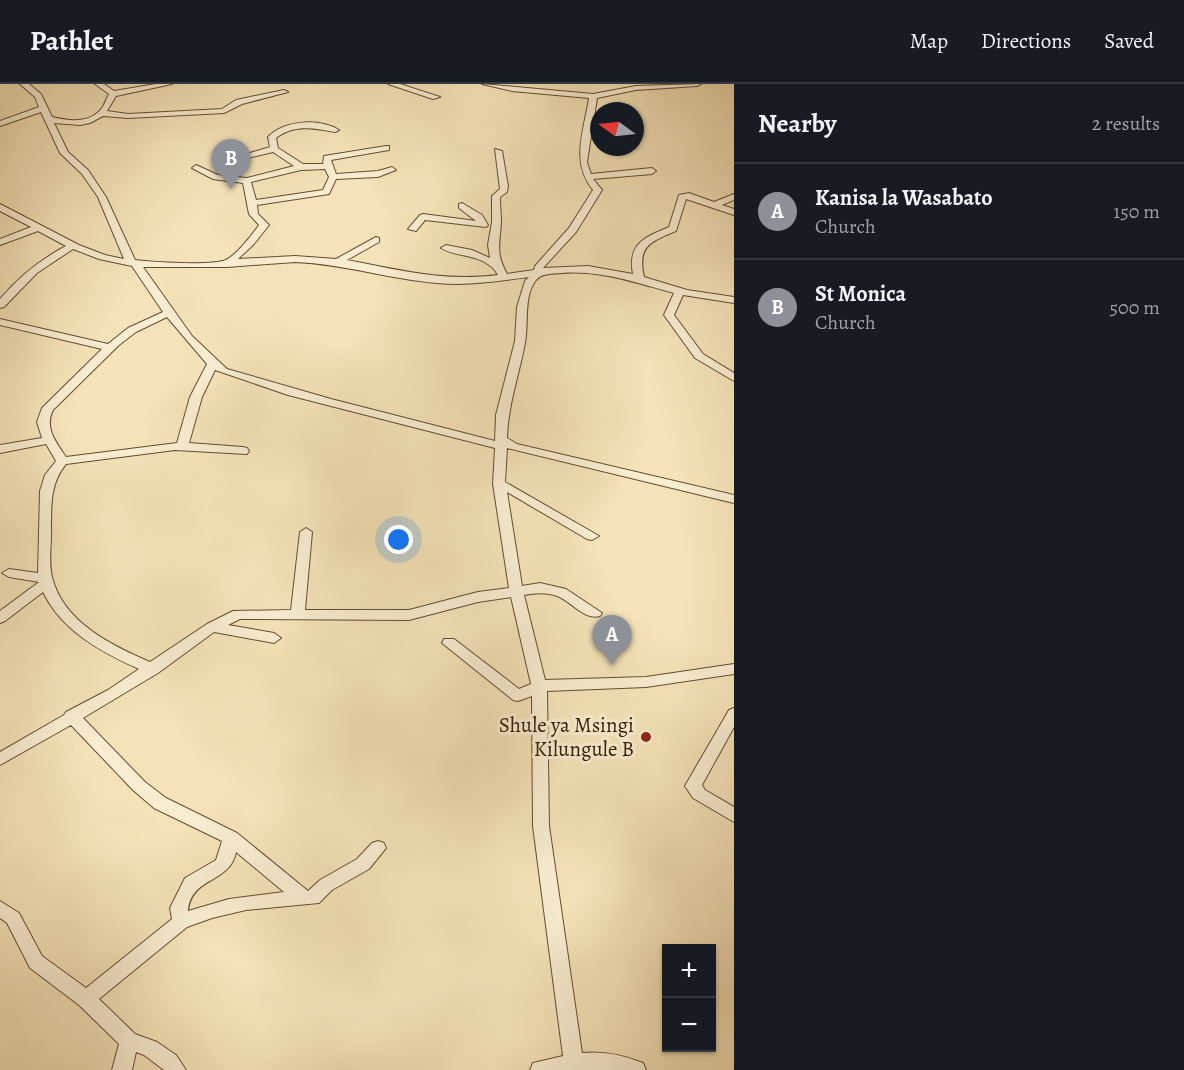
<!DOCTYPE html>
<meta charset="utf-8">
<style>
:root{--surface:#171b24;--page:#242831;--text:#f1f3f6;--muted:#9ea1a6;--line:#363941;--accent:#8c9099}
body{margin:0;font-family:Alegreya,serif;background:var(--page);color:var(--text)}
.controls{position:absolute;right:18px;bottom:18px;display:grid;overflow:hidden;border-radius:0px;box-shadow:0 2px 4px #0004}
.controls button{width:54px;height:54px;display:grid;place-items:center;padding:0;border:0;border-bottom:2px solid var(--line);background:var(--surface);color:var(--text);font:30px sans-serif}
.compass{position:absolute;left:590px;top:18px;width:54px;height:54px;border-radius:50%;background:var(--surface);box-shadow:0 2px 4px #0004;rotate:285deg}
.you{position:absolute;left:399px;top:456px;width:21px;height:21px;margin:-15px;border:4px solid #fff;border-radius:50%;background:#1a73e8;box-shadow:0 0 0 9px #1a73e833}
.badge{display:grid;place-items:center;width:39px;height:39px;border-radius:50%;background:var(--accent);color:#fff;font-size:20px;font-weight:700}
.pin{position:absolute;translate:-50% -50px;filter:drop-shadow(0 2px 3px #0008)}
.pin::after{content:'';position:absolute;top:32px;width:21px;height:18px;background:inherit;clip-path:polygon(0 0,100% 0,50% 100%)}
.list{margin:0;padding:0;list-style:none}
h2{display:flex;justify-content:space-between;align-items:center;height:78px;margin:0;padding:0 24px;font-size:26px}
h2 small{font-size:20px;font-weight:400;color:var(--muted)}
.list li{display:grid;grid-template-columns:39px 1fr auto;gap:18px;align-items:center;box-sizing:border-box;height:96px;padding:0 24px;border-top:2px solid var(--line)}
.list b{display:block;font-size:22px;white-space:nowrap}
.list p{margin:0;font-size:20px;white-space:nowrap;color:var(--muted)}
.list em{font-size:20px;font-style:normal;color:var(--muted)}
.map{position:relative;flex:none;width:734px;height:986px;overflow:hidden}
header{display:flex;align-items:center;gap:36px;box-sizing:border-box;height:84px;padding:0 30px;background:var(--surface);border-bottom:2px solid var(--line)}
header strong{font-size:28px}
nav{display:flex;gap:33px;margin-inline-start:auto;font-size:21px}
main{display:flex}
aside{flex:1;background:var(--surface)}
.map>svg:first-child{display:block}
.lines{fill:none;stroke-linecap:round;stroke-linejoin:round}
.minor-casing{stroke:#644c30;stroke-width:2}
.minor{fill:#f8edd1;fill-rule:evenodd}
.poi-dot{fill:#8f2418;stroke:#f8edd1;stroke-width:2}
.labels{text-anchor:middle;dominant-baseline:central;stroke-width:6;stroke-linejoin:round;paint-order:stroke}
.poi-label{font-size:21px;fill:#341a02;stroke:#f8edd1;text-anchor:end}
</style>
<header>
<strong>Pathlet</strong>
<nav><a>Map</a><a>Directions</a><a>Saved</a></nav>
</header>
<main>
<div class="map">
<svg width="734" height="986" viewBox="0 0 734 986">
<rect width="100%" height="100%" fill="#f4e3b8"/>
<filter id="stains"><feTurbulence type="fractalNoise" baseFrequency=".00333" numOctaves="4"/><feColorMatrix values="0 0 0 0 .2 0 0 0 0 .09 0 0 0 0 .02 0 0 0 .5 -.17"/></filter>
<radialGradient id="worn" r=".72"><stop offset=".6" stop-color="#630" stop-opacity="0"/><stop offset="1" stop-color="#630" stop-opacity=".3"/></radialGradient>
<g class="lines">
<defs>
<g id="minor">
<path d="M20 0H29L41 10 52 33C69 37 90 40 102 24 105 20 106 15 109 10L95 0H104L114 7 156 0H172L116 12 107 27 128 30 222 25 236 16 284 6 288 8 242 20 224 29 128 34 103 32 90 39 80 41 54 39 68 68 88 86 106 113 135 176C152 178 211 182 226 176 236 171 252 151 259 141L249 130 243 99 213 95 192 84 196 81 218 91 247 94 294 82 273 68 247 74 243 71 270 63 268 53C284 36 319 34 339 46L335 48C314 44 294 40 276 54L278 64 303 80H323L324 72 386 62H389V66L331 76 336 90 378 87 392 83 396 86 378 93 336 95 329 110 257 121 258 130 269 141 254 160 238 175 295 172 336 175 376 153 379 154V158L347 176C400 186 443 198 498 191 486 169 456 174 441 164L446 161 472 166 490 174 488 161 492 138V112L500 105 495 65 502 67 508 102 507 108 500 113C500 121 501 129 501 138 500 160 495 168 507 190L534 186 535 182 569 144 593 106C570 78 584 47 589 14L512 7 482 0 593 10 636 2 701 0 697 2 636 6 597 14 587 78 591 90 652 84 656 87 652 90 593 95 602 106 576 148 543 184 588 182 633 190C627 160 645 153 669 143L679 111 689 109 714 118 734 110V116L722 121 734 125V131L686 115 676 147C650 158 637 162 644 193L687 206 734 213V219L683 211 674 231 703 270 734 289V297L695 274 664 231 674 209C636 199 602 186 562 189 552 190 542 189 536 196 523 213 529 239 525 259 519 291 508 321 507 354L517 360 734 411V419L507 364 505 398 599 452 592 456 587 455 507 408 522 502 540 499 566 505 602 529 600 532C585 537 571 517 557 512 547 508 535 509 524 511L545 596 646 593 734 580V590L646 603 547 607 549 742 582 969C604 967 623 971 643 979L646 986H530L533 979 563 972 533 742 532 612 518 617 513 616 442 559 444 555H454L519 605 531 600 511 513 478 518 409 536 240 535 228 541 274 549 281 554 274 559 214 548 158 589 83 634 145 698 166 714 237 749 308 807 320 796 357 775 372 759 378 757 384 759 386 764 369 785 332 806 319 819 246 826 212 834 187 843 99 915 135 950 157 958 176 971 186 986H164L144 971 136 968 132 986H112L119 960 79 921 30 884 7 839 0 834V817L19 829 42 872 86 904 172 835 170 824 185 794 216 776 222 757 154 724 133 706 71 641 0 681V668L64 631 66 628 108 606 139 585C101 568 62 547 43 508L5 537 0 539V527L39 498 9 493 2 489 9 485 38 489 40 407 45 391 56 377 46 360 0 369V361L42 354 37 338 42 324 102 265 0 241V235L108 260 128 244 163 228 132 182 99 175 73 165 37 189 4 223 0 224V215C19 193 41 175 66 162L38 147 0 161V155L31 143 0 127V120L79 161 105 171 124 175 98 113 82 90 60 69 41 28 0 42V37L39 23 35 13ZM325 85 329 93 323 106 256 116 251 98 301 86ZM295 178C344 180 389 195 437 199 467 202 498 197 529 193L525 197 517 223 515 257 496 331 495 357 331 315 227 285 192 252 143 183H227ZM167 233 207 280 190 313 177 359 66 373C56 358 44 344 53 326L119 261 136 248ZM215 286 288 311 495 364 493 400 509 504 478 508 409 526H305L312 448 306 444 300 448 291 526 233 527 207 540 150 578C111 561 63 538 52 493 48 476 52 458 51 442 51 419 51 398 66 380L175 366 247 370 249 367 247 364 243 363 189 359 202 313ZM236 768 284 808 229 815 188 827C191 792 230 800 236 768Z"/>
<path d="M388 0H400L440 13 433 15Z"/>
<path d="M462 119 482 131 488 141 486 143 425 136 416 147 408 145 420 131 423 130 476 137 459 124V120Z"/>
<path d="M734 624V643L702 701 705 706 734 723V738L693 714 685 702 729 626Z"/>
</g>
</defs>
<use href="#minor" class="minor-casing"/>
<use href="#minor" class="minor"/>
</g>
<circle class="poi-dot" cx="646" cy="653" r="6"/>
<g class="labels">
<g class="poi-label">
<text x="634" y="641">Shule ya Msingi<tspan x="634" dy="24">Kilungule B</tspan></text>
</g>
</g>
<rect width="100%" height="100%" filter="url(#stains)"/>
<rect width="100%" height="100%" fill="url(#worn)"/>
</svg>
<div class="controls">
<button>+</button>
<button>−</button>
</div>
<svg class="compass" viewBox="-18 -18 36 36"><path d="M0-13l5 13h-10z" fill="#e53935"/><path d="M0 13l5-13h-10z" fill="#9ea1a6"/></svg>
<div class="you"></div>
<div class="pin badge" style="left:612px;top:581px">A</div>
<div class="pin badge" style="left:231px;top:105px">B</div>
</div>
<aside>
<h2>Nearby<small>2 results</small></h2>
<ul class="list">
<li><span class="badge">A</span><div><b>Kanisa la Wasabato</b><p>Church</p></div><em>150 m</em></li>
<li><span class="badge">B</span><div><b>St Monica</b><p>Church</p></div><em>500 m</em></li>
</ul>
</aside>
</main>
